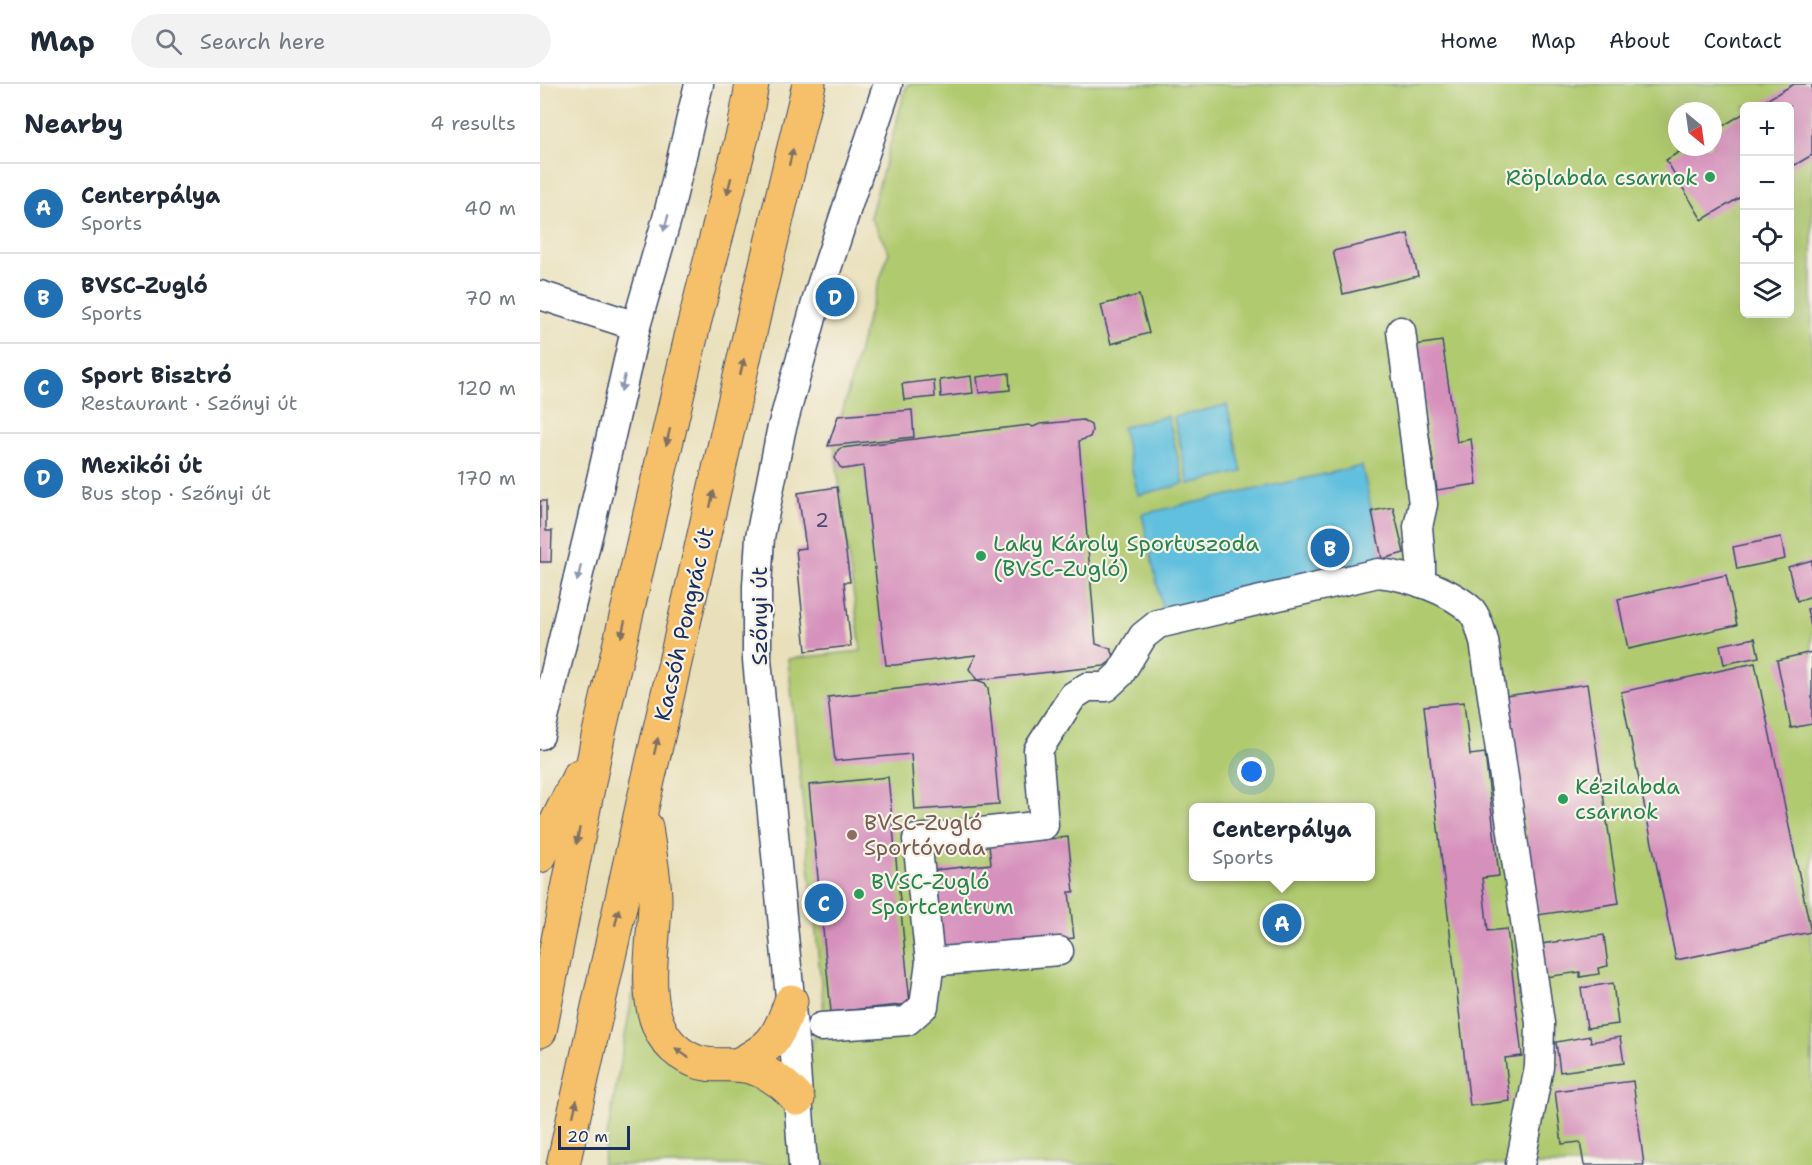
<!DOCTYPE html>
<meta charset="utf-8">
<style>
:root{--surface:#fff;--page:#f2f2f3;--text:#1f2937;--muted:#747a83;--line:#e0e1e3;--accent:#1f6fb2}
body{margin:0;font-family:"Shantell Sans",sans-serif;background:var(--page);color:var(--text)}
.controls{position:absolute;right:18px;top:18px;display:grid;overflow:hidden;border-radius:9px;box-shadow:0 6px 24px #0002}
.controls button{width:54px;height:54px;display:grid;place-items:center;padding:0;border:0;border-bottom:2px solid var(--line);background:var(--surface);color:var(--text);font:30px sans-serif}
.compass{position:absolute;left:1128px;top:18px;width:54px;height:54px;border-radius:50%;background:var(--surface);box-shadow:0 6px 24px #0002;rotate:151deg}
.scale{position:absolute;left:18px;bottom:15px;width:72px;box-sizing:border-box;padding-left:6px;border:3px solid #1b2f5e;border-top:0;font-size:16px;line-height:21px;white-space:nowrap;color:#1b2f5e;-webkit-text-stroke:4px #f7f3e8;paint-order:stroke}
.you{position:absolute;left:712px;top:688px;width:21px;height:21px;margin:-15px;border:4px solid #fff;border-radius:50%;background:#1a73e8;box-shadow:0 0 0 9px #1a73e833}
.badge{display:grid;place-items:center;width:39px;height:39px;border-radius:50%;background:var(--accent);color:#fff;font-size:20px;font-weight:700}
.pin{position:absolute;translate:-50% -50%;border:3px solid #fff;box-shadow:0 2px 6px #0006}
.popup{position:absolute;left:649px;top:719px;width:186px;height:78px;box-sizing:border-box;display:grid;place-content:center;border-radius:9px;background:var(--surface);filter:drop-shadow(0 2px 4px #0005);font-size:20px;white-space:nowrap;color:var(--muted)}
.popup b{font-size:22px;color:var(--text)}
.popup::after{content:'';position:absolute;left:50%;top:100%;margin-left:-12px;border:12px solid transparent;border-top-color:var(--surface)}
.list{margin:0;padding:0;list-style:none}
h2{display:flex;justify-content:space-between;align-items:center;height:78px;margin:0;padding:0 24px;font-size:26px}
h2 small{font-size:20px;font-weight:400;color:var(--muted)}
.list li{display:grid;grid-template-columns:39px 1fr auto;gap:18px;align-items:center;box-sizing:border-box;height:90px;padding:0 24px;border-top:2px solid var(--line)}
.list b{display:block;font-size:22px;white-space:nowrap}
.list p{margin:0;font-size:20px;white-space:nowrap;color:var(--muted)}
.list em{font-size:20px;font-style:normal;color:var(--muted)}
.icon{flex:none;width:33px;height:33px;fill:none;stroke:currentColor;stroke-width:2;stroke-linecap:round;stroke-linejoin:round}
.map{position:relative;flex:none;width:1272px;height:1081px;overflow:hidden}
header{display:flex;align-items:center;gap:36px;box-sizing:border-box;height:84px;padding:0 30px;background:var(--surface);border-bottom:2px solid var(--line)}
header strong{font-size:28px}
nav{display:flex;gap:33px;margin-inline-start:auto;font-size:21px}
.search{width:420px;height:54px;background:var(--page);display:flex;align-items:center;gap:15px;box-sizing:border-box;padding:0 21px;border-radius:33px;color:var(--muted);font-size:22px}
main{display:flex}
aside{flex:1;background:var(--surface)}
.map>svg:first-child{display:block}
.green{fill:#b0ca70;stroke:#667c67;stroke-width:1.5;fill-rule:evenodd}
.water{fill:#60c0de;stroke:#3e789e;stroke-width:1.5}
.building{fill:#d690bc}
.lines{fill:none;stroke-linecap:round;stroke-linejoin:round}
.minor-casing{stroke:#3a4a6c;stroke-width:31}
.major-casing{stroke:#3a4a6c;stroke-width:35}
.minor{stroke:#fff;stroke-width:28}
.major{stroke:#f6c06b;stroke-width:33}
.oneway{fill:#7e7064}
.oneway2{fill:#8d97ae}
.leisure-dot{fill:#2e9e5b;stroke:#f7f3e8;stroke-width:2}
.education-dot{fill:#8d6e63;stroke:#f7f3e8;stroke-width:2}
.labels{text-anchor:middle;dominant-baseline:central;stroke-width:4.5;stroke-linejoin:round;paint-order:stroke}
.number-label{font-size:20px;fill:#4a4776}
.leisure-label{font-size:22px;fill:#27864d;stroke:#f7f3e8;text-anchor:start}
.street-label{font-size:22px;fill:#1b2f5e;stroke:#f7f3e8}
.education-label{font-size:22px;fill:#785e54;stroke:#f7f3e8;text-anchor:start}
</style>
<header>
<strong>Map</strong>
<div class="search"><svg class="icon" aria-label="search" viewBox="0 0 24 24"><circle cx="10" cy="10" r="6"/><path d="M15 15l6 6"/></svg>Search here</div>
<nav><a>Home</a><a>Map</a><a>About</a><a>Contact</a></nav>
</header>
<main>
<aside>
<h2>Nearby<small>4 results</small></h2>
<ul class="list">
<li><span class="badge">A</span><div><b>Centerpálya</b><p>Sports</p></div><em>40 m</em></li>
<li><span class="badge">B</span><div><b>BVSC-Zugló</b><p>Sports</p></div><em>70 m</em></li>
<li><span class="badge">C</span><div><b>Sport Bisztró</b><p>Restaurant · Szőnyi út</p></div><em>120 m</em></li>
<li><span class="badge">D</span><div><b>Mexikói út</b><p>Bus stop · Szőnyi út</p></div><em>170 m</em></li>
</ul>
</aside>
<div class="map">
<svg width="1272" height="1081" viewBox="0 0 1272 1081">
<rect width="100%" height="100%" fill="#f7f3e8"/>
<filter id="ink" filterUnits="userSpaceOnUse"><feTurbulence type="fractalNoise" baseFrequency=".0167" numOctaves="2"/><feDisplacementMap in="SourceGraphic" scale="12" xChannelSelector="R" yChannelSelector="G"/><feConvolveMatrix kernelMatrix="1 2 1 2 8 2 1 2 1" color-interpolation-filters="sRGB"/></filter>
<filter id="wash" filterUnits="userSpaceOnUse"><feTurbulence type="fractalNoise" baseFrequency=".008" numOctaves="4" result="noise"/><feDisplacementMap in="SourceGraphic" scale="24" xChannelSelector="R" yChannelSelector="G"/><feGaussianBlur stdDeviation="1.35" result="paint"/><feColorMatrix in="noise" values="0 0 0 0 0 0 0 0 0 0 0 0 0 0 0 0 0 1.4 0 .05"/><feComposite in="paint" operator="in"/></filter>
<g filter="url(#wash)">
<rect width="100%" height="100%" fill="#e9e0bb"/>
<path class="green" d="M367 0H1272V1081H62L100 869 103 929 209 999 233 1010 245 1027 284 928 248 575 321 567 294 360 326 239 349 168 330 133ZM1204 22H1250V230H1204ZM1137 27H1173V63H1137ZM654 724H831V792H654Z"/>
<g class="water">
<path d="M687 321 702 388 649 400 634 333Z"/>
<path d="M628 332 644 400 598 411 582 343Z"/>
<path d="M822 382 843 479 623 528 602 430Z"/>
</g>
<g id="blocks">
<g class="building">
<path d="M1254 0H1272V71L1250 84V22H1216Z"/>
<path d="M1204 29V111L1162 136 1126 76 1147 63H1173V48Z"/>
<path d="M868 150 878 192 803 210 793 167Z"/>
<path d="M599 211 609 249 571 260 561 221Z"/>
<path d="M902 257 917 358 931 355 937 400 897 406 876 261Z"/>
<path d="M469 289 470 306 439 309 437 293Z"/>
<path d="M431 292 433 309 401 313 400 296Z"/>
<path d="M394 296 395 313 364 316 362 300Z"/>
<path d="M372 326 374 353 288 362 298 332Z"/>
<path d="M543 336 551 341 552 347 550 353 539 357 556 560 571 565 574 572 571 577 564 582 437 596 429 585 436 571 355 581H346L323 382 304 385 300 383 295 374 298 366 301 364 489 341 493 343 500 340Z"/>
<path d="M297 403 310 498H304L311 562 266 567 256 465 266 464 258 409Z"/>
<path d="M0 417H6V447H12L11 478H0Z"/>
<path d="M853 423 864 469 842 475 832 427Z"/>
<path d="M1241 453 1245 475 1197 485 1193 463Z"/>
<path d="M1272 476V512L1257 517 1248 483Z"/>
<path d="M1186 491 1197 541 1088 565 1078 515Z"/>
<path d="M1272 524V542H1271L1267 525Z"/>
<path d="M1215 554 1219 573 1184 580 1180 561Z"/>
<path d="M1272 568V640L1251 644 1237 576Z"/>
<path d="M1215 579 1271 848 1136 876 1081 608Z"/>
<path d="M437 596 445 599 448 604 459 720 375 726 371 670 295 677 288 613Z"/>
<path d="M1047 600 1079 819 998 831 966 612Z"/>
<path d="M924 618 930 671 945 669 959 792 942 794 948 847 967 845 982 972 965 974 970 1017 930 1022 884 622Z"/>
<path d="M348 693 370 920 291 928 269 701Z"/>
<path d="M528 753 534 808H529L534 854 403 867 395 786 451 780 449 761Z"/>
<path d="M1064 851 1068 882 1058 884 1059 890 1040 893V888L1006 893 1001 860Z"/>
<path d="M1073 899 1078 940 1047 944 1041 904Z"/>
<path d="M1050 952 1051 958 1080 953 1084 979 1020 988 1016 958Z"/>
<path d="M1093 997 1104 1081H1044L1040 1058 1022 1060 1015 1007Z"/>
</g>
</g>
</g>
<g filter="url(#ink)">
<use href="#blocks" fill-opacity="0" stroke="#3a4a6c" stroke-width="1.5"/>
<g class="lines">
<defs>
<g id="minor">
<path d="M0 211 96 242"/>
<path d="M861 247 883 420 878 443 881 478V499"/>
<path d="M0 651 52 435 96 242 128 131 159 0"/>
<path d="M519 867 390 878 377 755 504 741 498 666 533 612 547 603H566L580 590 603 552 618 540 838 489C868 492 910 506 932 527 938 534 941 548 944 557L1000 939 999 983 980 1081"/>
<path d="M281 943 367 937 384 922 390 878"/>
<path d="M263 1081 253 944 217 576V502L220 453 241 347 279 208 348 0"/>
</g>
<g id="major">
<path d="M106 743C109 767 115 792 115 816 115 867 91 952 155 977 169 983 182 980 196 981 221 982 242 997 258 1015"/>
<path d="M0 772 39 692"/>
<path d="M0 947 58 653 154 240 204 45 212 0"/>
<path d="M197 981C233 963 238 954 251 917"/>
<path d="M23 1081 103 719 217 218 269 0"/>
</g>
</defs>
<use href="#minor" class="minor-casing"/>
<use href="#major" class="major-casing"/>
<use href="#minor" class="minor"/>
<use href="#major" class="major"/>
</g>
<defs><path id="oneway-solid" d="M-6-.8H1V-3.2L6.5 0L1 3.2V.8H-6Z" transform="scale(1.5)"/></defs>
<g class="oneway">
<use href="#oneway-solid" transform="translate(251 73) rotate(-77)"/>
<use href="#oneway-solid" transform="translate(189 102) rotate(104)"/>
<use href="#oneway-solid" transform="translate(202 283) rotate(-77)"/>
<use href="#oneway-solid" transform="translate(128 353) rotate(103)"/>
<use href="#oneway-solid" transform="translate(172 415) rotate(-77)"/>
<use href="#oneway-solid" transform="translate(83 545) rotate(103)"/>
<use href="#oneway-solid" transform="translate(116 662) rotate(-77)"/>
<use href="#oneway-solid" transform="translate(38 752) rotate(101)"/>
<use href="#oneway-solid" transform="translate(77 833) rotate(-77)"/>
<use href="#oneway-solid" transform="translate(142 969) rotate(-144)"/>
<use href="#oneway-solid" transform="translate(35 1024) rotate(-77)"/>
</g>
<g class="oneway2">
<use href="#oneway-solid" transform="translate(126 139) rotate(106)"/>
<use href="#oneway-solid" transform="translate(83 299) rotate(103)"/>
<use href="#oneway-solid" transform="translate(39 489) rotate(104)"/>
</g>
</g>
<g class="leisure-dot">
<circle cx="1170" cy="93" r="6"/>
<circle cx="441" cy="472" r="6"/>
<circle cx="1023" cy="715" r="6"/>
<circle cx="319" cy="810" r="6"/>
</g>
<circle class="education-dot" cx="312" cy="751" r="6"/>
<g class="labels">
<g class="number-label">
<text x="282" y="436">2</text>
</g>
<g class="leisure-label">
<text x="1158" y="93" text-anchor="end">Röplabda csarnok</text>
<text x="453" y="459">Laky Károly Sportuszoda<tspan x="453" dy="25">(BVSC-Zugló)</tspan></text>
<text x="1035" y="702">Kézilabda<tspan x="1035" dy="25">csarnok</tspan></text>
<text x="331" y="797">BVSC-Zugló<tspan x="331" dy="25">Sportcentrum</tspan></text>
</g>
<g class="street-label">
<text transform="translate(219 532) rotate(-90)">Szőnyi út</text>
<text transform="translate(144 540) rotate(-77)">Kacsóh Pongrác út</text>
</g>
<g class="education-label">
<text x="324" y="738">BVSC-Zugló<tspan x="324" dy="25">Sportóvoda</tspan></text>
</g>
</g>
</svg>
<div class="controls">
<button>+</button>
<button>−</button>
<button><svg class="icon" aria-label="locate" viewBox="0 0 24 24"><circle cx="12" cy="12" r="6"/><path d="M12 2v4M12 18v4M2 12h4M18 12h4"/></svg></button>
<button><svg class="icon" aria-label="layers" viewBox="0 0 24 24"><path d="M12 4l9 5-9 5-9-5zM3 14l9 5 9-5"/></svg></button>
</div>
<svg class="compass" viewBox="-18 -18 36 36"><path d="M0-13l5 13h-10z" fill="#e53935"/><path d="M0 13l5-13h-10z" fill="#747a83"/></svg>
<div class="scale">20 m</div>
<div class="you"></div>
<div class="pin badge" style="left:742px;top:839px">A</div>
<div class="popup"><b>Centerpálya</b>Sports</div>
<div class="pin badge" style="left:790px;top:464px">B</div>
<div class="pin badge" style="left:284px;top:819px">C</div>
<div class="pin badge" style="left:295px;top:213px">D</div>
</div>
</main>
